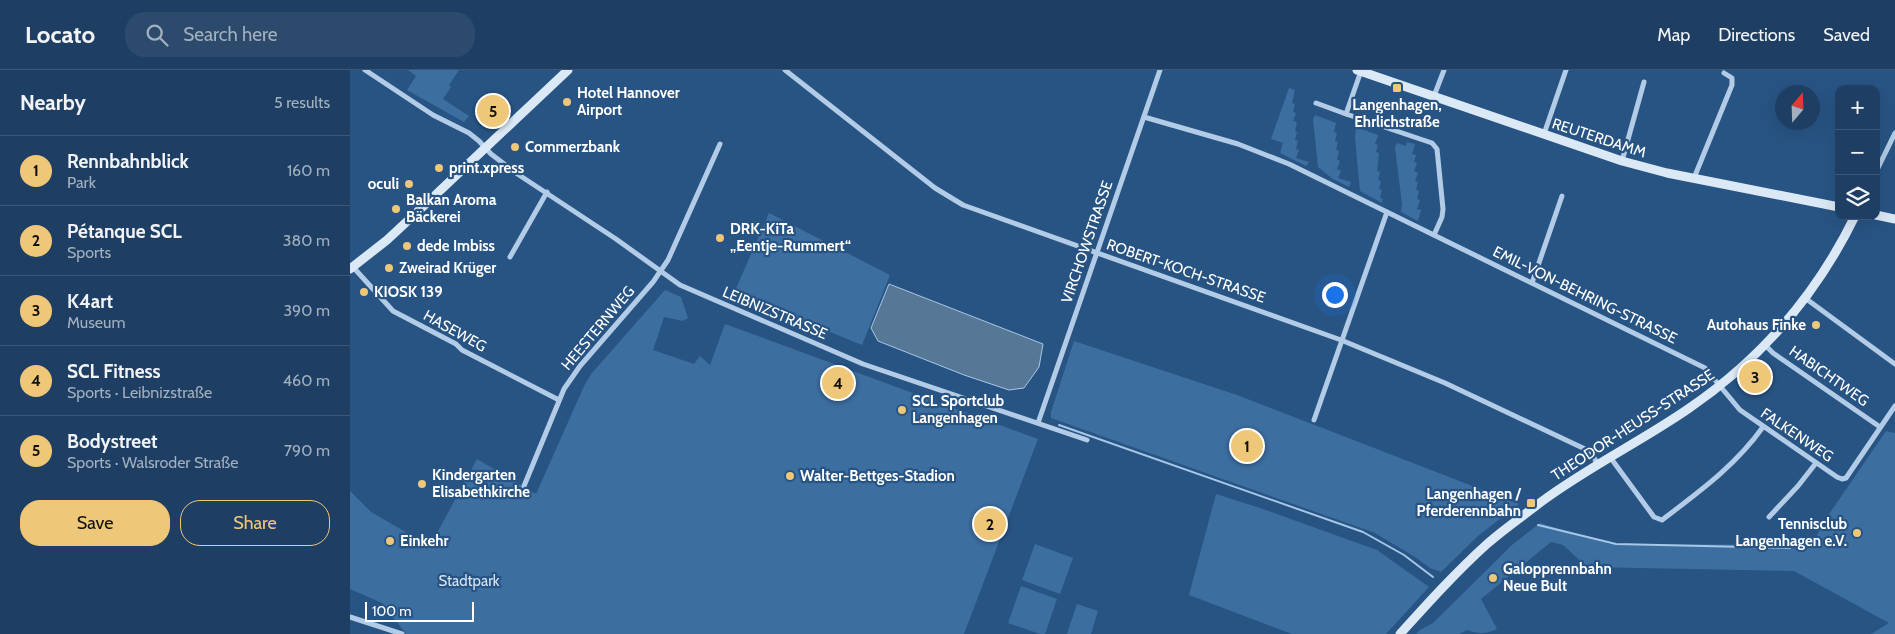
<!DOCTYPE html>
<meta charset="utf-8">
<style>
:root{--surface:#1e3f63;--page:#2b4a6c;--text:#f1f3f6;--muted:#a1afbe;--line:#3c5878;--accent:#efc778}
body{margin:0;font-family:Cabin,sans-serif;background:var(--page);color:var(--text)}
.controls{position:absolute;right:15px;top:15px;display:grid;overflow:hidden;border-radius:10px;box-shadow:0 5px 20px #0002}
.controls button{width:45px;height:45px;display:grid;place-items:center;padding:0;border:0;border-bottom:1px solid var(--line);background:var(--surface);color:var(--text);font:25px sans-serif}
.compass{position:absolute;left:1425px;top:15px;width:45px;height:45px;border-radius:50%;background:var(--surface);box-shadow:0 5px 20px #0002;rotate:19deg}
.scale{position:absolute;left:15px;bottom:12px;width:109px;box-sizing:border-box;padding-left:5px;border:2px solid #fff;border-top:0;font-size:14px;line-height:18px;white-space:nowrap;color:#fff;-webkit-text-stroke:4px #285484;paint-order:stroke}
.you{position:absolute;left:984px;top:224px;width:18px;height:18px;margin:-12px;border:4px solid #fff;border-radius:50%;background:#1a73e8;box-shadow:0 0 0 8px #1a73e833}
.badge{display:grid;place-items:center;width:32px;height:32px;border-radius:50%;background:var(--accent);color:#111;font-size:16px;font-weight:700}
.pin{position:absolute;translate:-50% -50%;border:2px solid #fff;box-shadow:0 1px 5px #0006}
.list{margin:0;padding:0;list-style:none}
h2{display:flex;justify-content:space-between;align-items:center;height:65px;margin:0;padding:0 20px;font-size:21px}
h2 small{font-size:16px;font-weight:400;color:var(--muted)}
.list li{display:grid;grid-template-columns:32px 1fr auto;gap:15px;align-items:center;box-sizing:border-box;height:70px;padding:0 20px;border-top:1px solid var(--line)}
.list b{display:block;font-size:19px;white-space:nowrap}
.list p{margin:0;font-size:16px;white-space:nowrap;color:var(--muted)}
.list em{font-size:16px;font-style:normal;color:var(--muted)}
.actions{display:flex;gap:10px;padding:15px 20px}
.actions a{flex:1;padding:11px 0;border:1px solid var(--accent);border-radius:20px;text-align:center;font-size:18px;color:var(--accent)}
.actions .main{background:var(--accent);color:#111}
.icon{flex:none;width:28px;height:28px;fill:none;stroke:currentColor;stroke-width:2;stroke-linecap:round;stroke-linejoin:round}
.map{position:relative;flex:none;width:1545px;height:564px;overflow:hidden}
header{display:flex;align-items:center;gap:30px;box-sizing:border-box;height:70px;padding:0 25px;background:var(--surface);border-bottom:1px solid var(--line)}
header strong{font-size:24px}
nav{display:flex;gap:28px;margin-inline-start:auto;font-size:18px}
.search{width:350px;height:45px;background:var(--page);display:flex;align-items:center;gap:12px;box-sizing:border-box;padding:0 18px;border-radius:20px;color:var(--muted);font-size:19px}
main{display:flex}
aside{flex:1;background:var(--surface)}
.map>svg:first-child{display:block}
.green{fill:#3c6ea0}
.water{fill:#577797;stroke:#a6c7e7}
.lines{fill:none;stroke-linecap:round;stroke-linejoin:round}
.stream{stroke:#a6c7e7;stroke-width:2}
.street{stroke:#b2cce7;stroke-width:5}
.secondary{stroke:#dbe8f6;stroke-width:9}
.poi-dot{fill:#efc778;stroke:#285484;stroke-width:2}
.labels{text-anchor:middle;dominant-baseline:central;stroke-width:4.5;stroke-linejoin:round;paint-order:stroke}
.poi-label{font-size:15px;font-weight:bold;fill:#fff;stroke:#285484;text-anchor:start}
.street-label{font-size:15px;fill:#fff;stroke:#285484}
.park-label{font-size:15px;fill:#d5e5f6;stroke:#285484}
</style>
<header>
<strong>Locato</strong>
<div class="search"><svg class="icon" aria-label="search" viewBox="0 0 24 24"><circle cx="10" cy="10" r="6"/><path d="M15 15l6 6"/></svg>Search here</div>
<nav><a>Map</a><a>Directions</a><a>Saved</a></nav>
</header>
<main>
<aside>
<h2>Nearby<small>5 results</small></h2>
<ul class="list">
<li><span class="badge">1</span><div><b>Rennbahnblick</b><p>Park</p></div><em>160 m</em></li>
<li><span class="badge">2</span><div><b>Pétanque SCL</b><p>Sports</p></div><em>380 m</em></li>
<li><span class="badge">3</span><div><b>K4art</b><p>Museum</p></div><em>390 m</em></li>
<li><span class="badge">4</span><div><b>SCL Fitness</b><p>Sports · Leibnizstraße</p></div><em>460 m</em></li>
<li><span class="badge">5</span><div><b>Bodystreet</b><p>Sports · Walsroder Straße</p></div><em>790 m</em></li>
</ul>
<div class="actions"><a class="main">Save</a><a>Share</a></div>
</aside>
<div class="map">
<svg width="1545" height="564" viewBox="0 0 1545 564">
<rect width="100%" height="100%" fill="#285484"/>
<g class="green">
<path d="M58 0H109L99 15 101 17 93 29 119 46 114 52 57 20 66 6Z"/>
<path d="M939 18 945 20 942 33 945 34 943 42 946 43 943 51 947 52 945 61 947 62 945 70 948 71 946 79 949 80 946 88 959 92 956 96 930 83 933 73 921 69Z"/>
<path d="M965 45 986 53 984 62 987 63 985 71 988 72 986 80 989 81 987 89 990 91 987 99 991 101 988 108 1001 112 999 117 983 109 968 97 963 49Z"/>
<path d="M1006 57 1028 65 1025 74 1028 75 1026 82 1029 83 1027 101 1030 102 1028 110 1031 111 1029 119 1032 120 1030 128 1033 129 1032 133 1010 121 1005 68Z"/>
<path d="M1057 72 1065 74 1062 84 1066 85 1064 92 1067 93 1064 101 1068 103 1065 111 1068 112 1066 120 1069 121 1067 129 1070 130 1067 139 1071 140 1068 151 1051 142 1052 134 1045 77 1047 73 1056 76Z"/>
<path d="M419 143 540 205 512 275 384 223Z"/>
<path d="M315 220 331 227 338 248 333 251 314 247 303 280 344 294 350 286 360 295 375 254 688 369 614 564H56L32 533 0 519V421L21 442 80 476 127 389 186 424 235 314 242 303Z"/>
<path d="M724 271 887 325 1169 434 1128 466 1091 502 1080 498 1065 487 1025 463 701 348V342Z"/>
<path d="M1536 361 1545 363V564H1521L1539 553 1444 501 1237 497 1213 475 1201 472 1131 529 1147 559C1136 564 1129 564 1117 560L1109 564H1066L1070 560 1083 553 1162 475 1190 453 1260 474 1462 475 1475 450Z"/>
<path d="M866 424 913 439 1027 480 1079 517 1036 564H942L839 525Z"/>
<path d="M685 474 723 488 710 524 672 510Z"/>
<path d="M671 516 707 529 695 564H690L658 553Z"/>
<path d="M727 534 748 541 741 564H717Z"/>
</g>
<path class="water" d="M539 214 693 274 689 297 674 318 659 320 614 305 528 271 521 258Z"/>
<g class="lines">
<g class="stream">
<path d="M709 355 1013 462 1054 485 1083 507"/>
<path d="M1188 455 1266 474 1440 478"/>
</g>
<g class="street">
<path d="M15 0 83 45 119 63 129 71 141 84 166 103 266 169 330 215 513 294 737 370"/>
<path d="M435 0 585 118 613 135 991 270 1095 313 1235 379 1242 385 1248 394"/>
<path d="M1011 1 996 44 1082 73 1087 79 1093 139 1092 147 1084 165"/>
<path d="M1084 26 1094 0"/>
<path d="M966 33 996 44"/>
<path d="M794 47 888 74 939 94 1355 298 1390 340 1487 407 1492 409 1496 408 1545 336"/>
<path d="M1194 64 1216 0"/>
<path d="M1272 91 1294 12"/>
<path d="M1526 102 1545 63"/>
<path d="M1344 108 1382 15V8L1374 3"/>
<path d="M160 187 197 122"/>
<path d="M3 197 43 241 106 274 112 280 209 330"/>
<path d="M1182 213 1212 126"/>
<path d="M1455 228 1545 294"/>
<path d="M1415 275 1423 283 1530 357"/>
<path d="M964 350 1037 142"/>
<path d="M688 353 810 0"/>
<path d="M1260 387 1304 447 1312 450C1350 421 1385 396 1413 357"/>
<path d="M174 416 214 319 230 296 303 212 318 190 370 74"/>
<path d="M1419 447 1448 416 1466 393"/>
<path d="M0 547 52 564"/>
</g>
<g class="secondary">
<path d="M1007 0 1272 91 1317 103 1489 137"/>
<path d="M1526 145 1545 149"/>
<path d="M0 199 37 170 79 131 218 0"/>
<path d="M1050 564C1078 533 1106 502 1137 474 1154 459 1173 446 1191 432 1238 397 1290 372 1338 339 1410 290 1467 224 1505 146"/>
</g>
</g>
<g class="poi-dot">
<rect x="1042" y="13" width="10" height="10" rx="2.5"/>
<circle cx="217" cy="32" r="5"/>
<circle cx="165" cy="77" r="5"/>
<circle cx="89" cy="98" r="5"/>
<circle cx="59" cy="114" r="5"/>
<circle cx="46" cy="139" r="5"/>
<circle cx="370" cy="168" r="5"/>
<circle cx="57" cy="176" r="5"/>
<circle cx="39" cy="198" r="5"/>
<circle cx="14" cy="222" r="5"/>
<circle cx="1466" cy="255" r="5"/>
<circle cx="552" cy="340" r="5"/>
<circle cx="440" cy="406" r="5"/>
<circle cx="72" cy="414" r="5"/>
<rect x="1176" y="428" width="10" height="10" rx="2.5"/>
<circle cx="1507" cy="463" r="5"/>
<circle cx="40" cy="471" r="5"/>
<circle cx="1143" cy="508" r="5"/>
</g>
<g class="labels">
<g class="poi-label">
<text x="227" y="23">Hotel Hannover<tspan x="227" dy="17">Airport</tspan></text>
<text x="1047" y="35" text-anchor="middle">Langenhagen,<tspan x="1047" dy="17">Ehrlichstraße</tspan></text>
<text x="175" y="77">Commerzbank</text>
<text x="99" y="98">print.xpress</text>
<text x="49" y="114" text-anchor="end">oculi</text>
<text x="56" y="130">Balkan Aroma<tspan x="56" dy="17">Bäckerei</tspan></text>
<text x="380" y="159">DRK-KiTa<tspan x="380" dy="17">„Eentje-Rummert“</tspan></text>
<text x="67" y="176">dede Imbiss</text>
<text x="49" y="198">Zweirad Krüger</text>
<text x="24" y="222">KIOSK 139</text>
<text x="1456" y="255" text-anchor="end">Autohaus Finke</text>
<text x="562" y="331">SCL Sportclub<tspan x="562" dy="17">Langenhagen</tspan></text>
<text x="82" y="405">Kindergarten<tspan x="82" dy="17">Elisabethkirche</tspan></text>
<text x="450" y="406">Walter-Bettges-Stadion</text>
<text x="1171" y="424" text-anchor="end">Langenhagen /<tspan x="1171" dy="17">Pferderennbahn</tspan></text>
<text x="1497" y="454" text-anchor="end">Tennisclub<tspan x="1497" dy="17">Langenhagen e.V.</tspan></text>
<text x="50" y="471">Einkehr</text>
<text x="1153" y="499">Galopprennbahn<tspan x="1153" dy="17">Neue Bult</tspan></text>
</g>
<g class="street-label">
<text transform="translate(1249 68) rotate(18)">REUTERDAMM</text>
<text transform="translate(737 172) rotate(-71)">VIRCHOWSTRASSE</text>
<text transform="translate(836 201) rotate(19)">ROBERT-KOCH-STRASSE</text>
<text transform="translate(1235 225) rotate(26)">EMIL-VON-BEHRING-STRASSE</text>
<text transform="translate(425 243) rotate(23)">LEIBNIZSTRASSE</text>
<text transform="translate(248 258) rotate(-50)">HEESTERNWEG</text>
<text transform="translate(105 261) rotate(29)">HASEWEG</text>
<text transform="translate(1479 306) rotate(35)">HABICHTWEG</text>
<text transform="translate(1283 355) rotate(-33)">THEODOR-HEUSS-STRASSE</text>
<text transform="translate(1447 365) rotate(34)">FALKENWEG</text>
</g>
<g class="park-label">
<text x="119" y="511">Stadtpark</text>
</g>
</g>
</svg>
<div class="controls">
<button>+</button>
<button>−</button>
<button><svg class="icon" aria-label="layers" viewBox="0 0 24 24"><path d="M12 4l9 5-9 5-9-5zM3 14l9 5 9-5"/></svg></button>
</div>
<svg class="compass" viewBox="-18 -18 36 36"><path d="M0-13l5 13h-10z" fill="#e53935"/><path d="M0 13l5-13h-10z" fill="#a1afbe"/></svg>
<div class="scale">100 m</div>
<div class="you"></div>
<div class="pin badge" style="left:897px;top:376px">1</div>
<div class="pin badge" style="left:640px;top:454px">2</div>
<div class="pin badge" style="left:1405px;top:307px">3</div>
<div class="pin badge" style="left:488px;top:313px">4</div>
<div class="pin badge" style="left:143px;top:41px">5</div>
</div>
</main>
